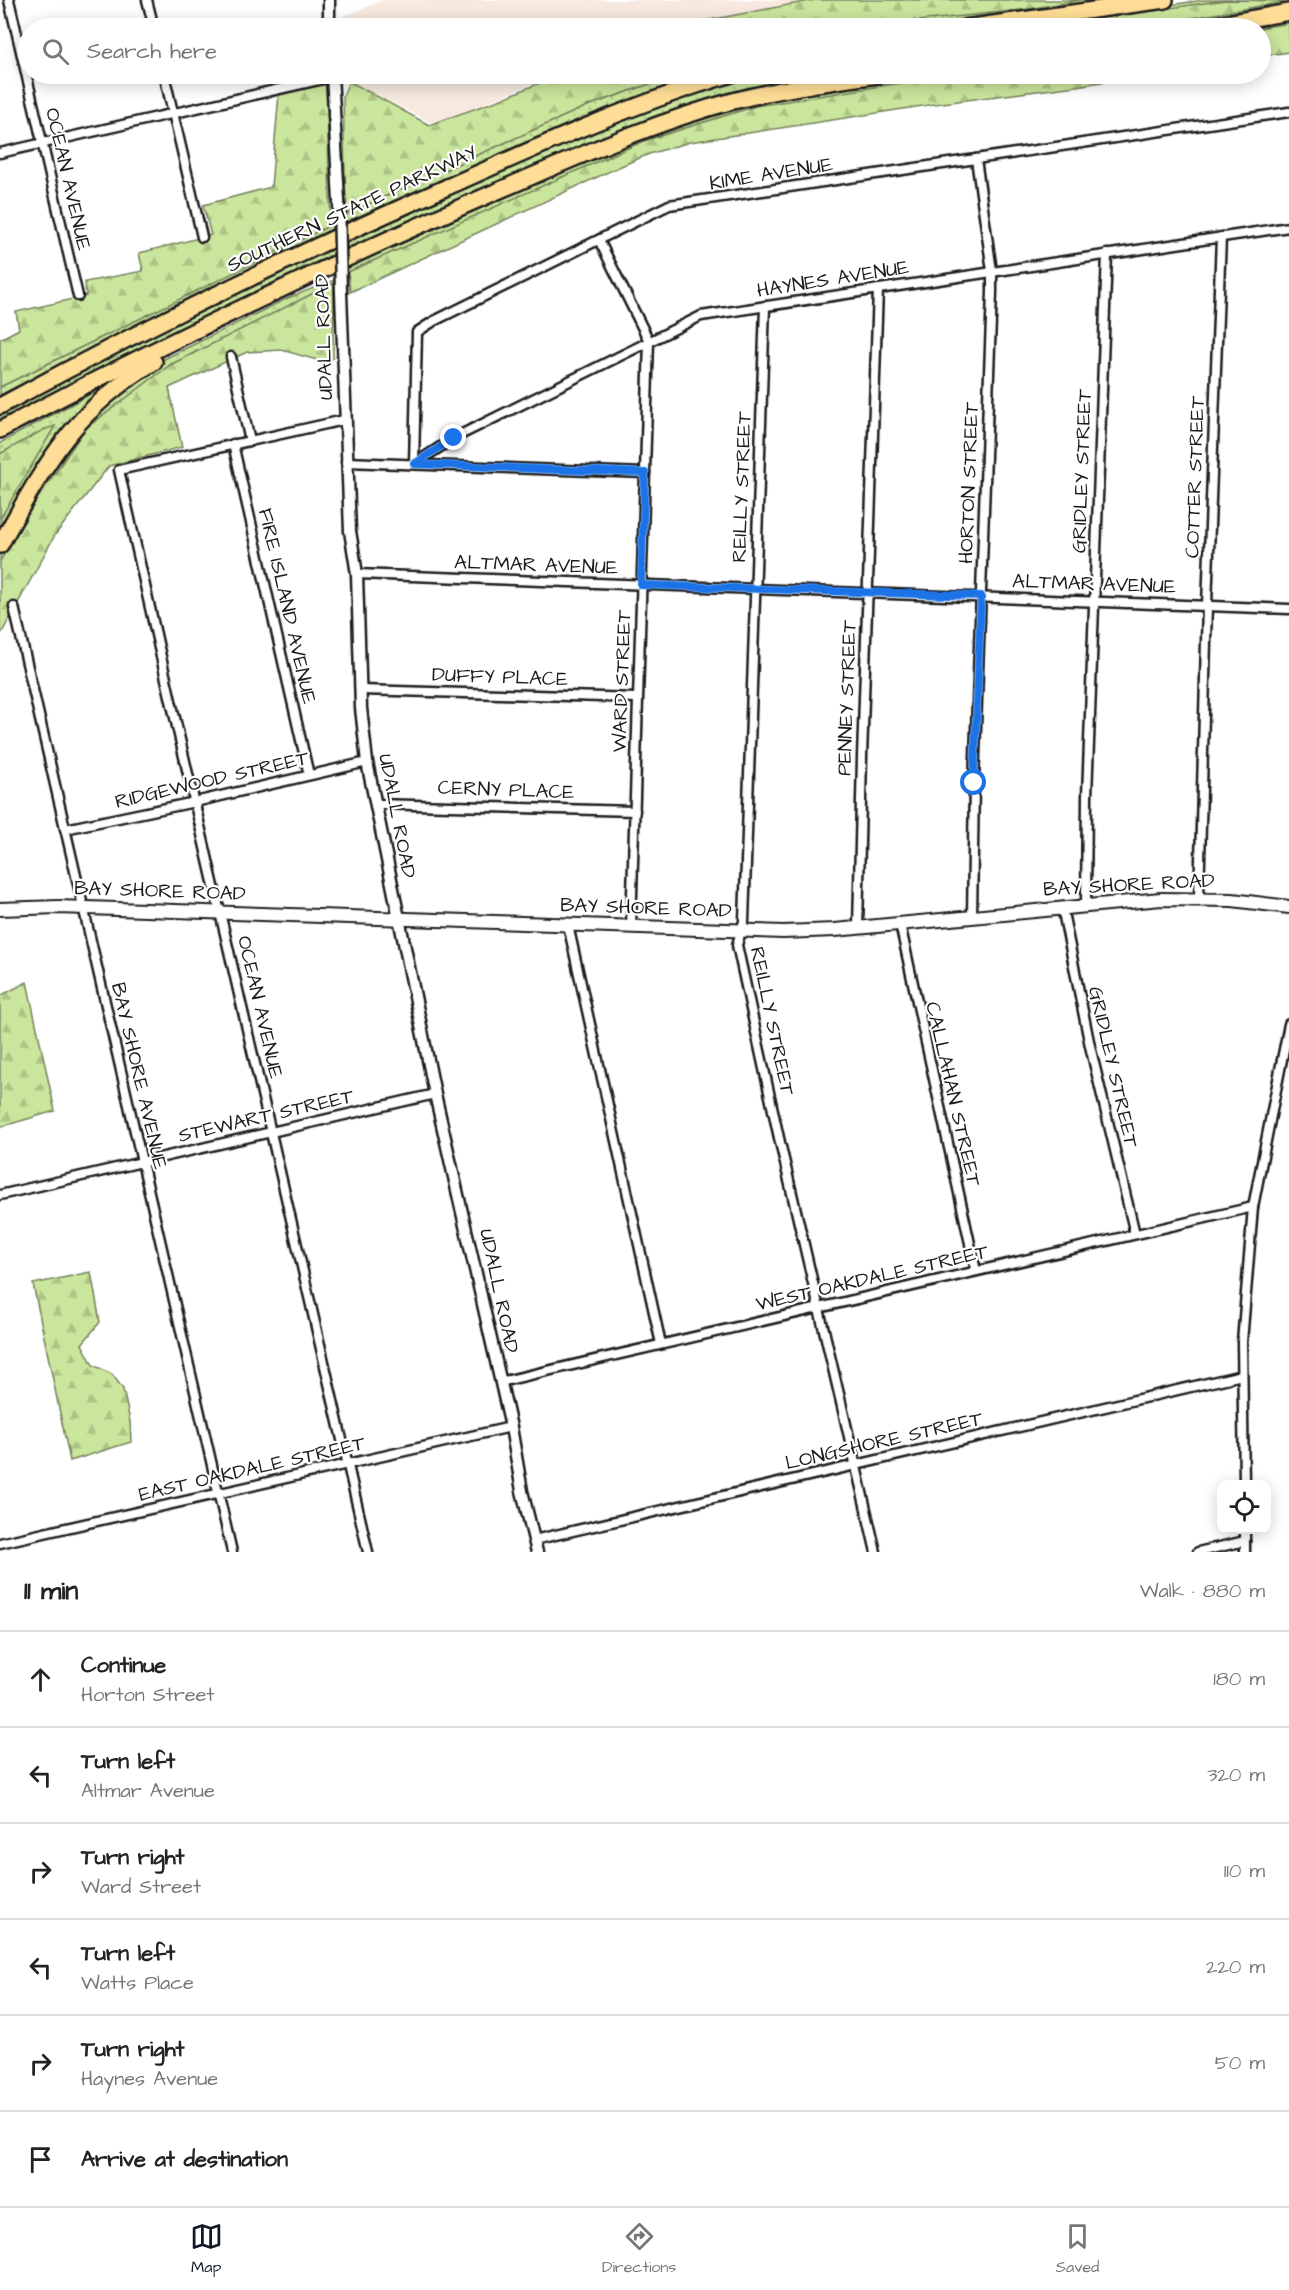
<!DOCTYPE html>
<meta charset="utf-8">
<style>
:root{--surface:#fff;--page:#f2f2f2;--text:#222;--muted:#767676;--line:#e0e0e0;--accent:#111827}
body{margin:0;font-family:"Architects Daughter",sans-serif;background:var(--page);color:var(--text)}
.controls{position:absolute;right:18px;bottom:18px;display:grid;overflow:hidden;border-radius:12px;box-shadow:0 3px 15px #0003}
.controls button{width:54px;height:54px;display:grid;place-items:center;padding:0;border:0;border-bottom:2px solid var(--line);background:var(--surface);color:var(--text);font:30px sans-serif}
.stop{position:absolute;width:18px;height:18px;margin:-14px;border:4px solid #1a73e8;border-radius:50%;background:#fff}
.stop.end{background:#1a73e8;border-color:#fff;box-shadow:0 2px 6px #0008}
.list{margin:0;padding:0;list-style:none}
h2{display:flex;justify-content:space-between;align-items:center;height:78px;margin:0;padding:0 24px;font-size:26px}
h2 small{font-size:20px;font-weight:400;color:var(--muted)}
.list li{display:grid;grid-template-columns:39px 1fr auto;gap:18px;align-items:center;box-sizing:border-box;height:96px;padding:0 24px;border-top:2px solid var(--line)}
.list b{display:block;font-size:22px;white-space:nowrap}
.list p{margin:0;font-size:20px;white-space:nowrap;color:var(--muted)}
.list em{font-size:20px;font-style:normal;color:var(--muted)}
.icon{flex:none;width:33px;height:33px;fill:none;stroke:currentColor;stroke-width:2;stroke-linecap:round;stroke-linejoin:round}
.map{position:relative;flex:none;width:1289px;height:1552px;overflow:hidden}
.search{position:absolute;background:var(--surface);box-shadow:0 3px 15px #0003;left:18px;right:18px;top:18px;height:66px;display:flex;align-items:center;gap:15px;box-sizing:border-box;padding:0 21px;border-radius:33px;color:var(--muted);font-size:22px}
.sheet{height:654px;background:var(--surface)}
nav{display:flex;justify-content:space-around;align-items:center;box-sizing:border-box;height:84px;border-top:2px solid var(--line);background:var(--surface);font-size:16px;color:var(--muted)}
nav a{display:grid;justify-items:center;gap:3px}
nav .on{color:var(--accent)}
.map>svg:first-child{display:block}
.built{fill:#f7e9df}
.grass{fill:url(#grass-dots);stroke:#73805c;stroke-width:1.5}
.forest{fill:url(#forest-firs);stroke:#73805c;stroke-width:1.5}
.lines{fill:none;stroke-linecap:round;stroke-linejoin:round}
.minor-casing{stroke:#1c1c1c;stroke-width:13}
.tertiary-casing{stroke:#1c1c1c;stroke-width:15}
.secondary-casing{stroke:#1c1c1c;stroke-width:16}
.motorway-casing{stroke:#1c1c1c;stroke-width:20}
.minor{stroke:#fff;stroke-width:8}
.tertiary{stroke:#fff;stroke-width:10}
.secondary{stroke:#fff;stroke-width:12}
.motorway{stroke:#fedd96;stroke-width:15}
.tertiary-bridge-casing{stroke:#1c1c1c;stroke-width:15;stroke-linecap:butt}
.tertiary-bridge{stroke:#fff;stroke-width:10}
.route{stroke:#1a73e8;stroke-width:8}
.labels{text-anchor:middle;dominant-baseline:central;stroke-width:4.5;stroke-linejoin:round;paint-order:stroke}
.street-label{font-size:20px;fill:#1c1c1c;stroke:#fff}
</style>
<div class="map">
<svg width="1289" height="1552" viewBox="0 0 1289 1552">
<defs>
<pattern id="grass-dots" width="8" height="8" patternUnits="userSpaceOnUse" patternTransform="scale(1.5)"><rect width="8" height="8" fill="#cae59c"/><path d="M2 2h.1M6 6h.1" fill="none" stroke="#adc486" stroke-width="1.8" stroke-linecap="round"/></pattern>
<pattern id="forest-firs" width="22" height="20" patternUnits="userSpaceOnUse" patternTransform="scale(1.5)"><rect width="22" height="20" fill="#cae59c"/><path d="M5 1l3.5 6h-7zM16 11l3.5 6h-7z" fill="#adc486"/></pattern>
</defs>
<rect width="100%" height="100%" fill="#fff"/>
<filter id="ink" filterUnits="userSpaceOnUse"><feTurbulence type="fractalNoise" baseFrequency=".0167" numOctaves="2"/><feDisplacementMap in="SourceGraphic" scale="12" xChannelSelector="R" yChannelSelector="G"/><feConvolveMatrix kernelMatrix="1 2 1 2 8 2 1 2 1" color-interpolation-filters="sRGB"/></filter>
<g filter="url(#ink)">
<g class="built">
<path d="M384 0H819L667 28H341V17Z"/>
<path d="M344 74H557L434 124 345 79Z"/>
</g>
<g class="grass">
<path d="M1080 0H1106L906 28H866C937 16 1009 12 1080 0Z"/>
<path d="M1204 0H1289V5L1155 28H1007Z"/>
<path d="M1289 19V23L1260 28H1236Z"/>
<path d="M678 74H701L610 107 346 222V214L587 106Z"/>
<path d="M754 74H839L763 86 656 117 472 193 347 251V238C480 179 613 115 754 74Z"/>
<path d="M929 74H995L756 106 644 141 348 272 347 268 650 133 702 115 812 89Z"/>
<path d="M331 225 332 231 164 312 0 395V387Z"/>
<path d="M332 244 333 255 297 270 296 274 0 424V412L67 376Z"/>
<path d="M334 280V283L170 365 0 561V549L67 436 158 362 288 298Z"/>
<path d="M109 384 79 412 56 438 0 535V443Z"/>
</g>
<g class="forest">
<path d="M815 0H1080L1029 9 899 23 866 28H667Z"/>
<path d="M1226 0 1289 1 1134 28H1030Z"/>
<path d="M1289 23V52L1261 56 1260 28Z"/>
<path d="M561 74H678L587 106 346 214 343 96 349 81 429 125 499 100Z"/>
<path d="M995 74H1153L1076 86 935 104 690 142 649 154 621 166 350 292 348 272 644 141 756 106 894 84Z"/>
<path d="M326 84 331 225 0 387V339L19 329 16 312 86 296 85 282 143 271 139 253 211 235 203 205 271 187 279 93Z"/>
<path d="M334 283 333 358 327 363 282 350 247 352 169 388 182 447 109 466 55 535 0 636V561L38 498 85 429 170 365Z"/>
<path d="M55 426 0 519V454L43 430Z"/>
<path d="M27 982 55 1111 0 1127V996Z"/>
<path d="M91 1272 100 1322 82 1344 93 1365 112 1374 123 1389 130 1421 131 1442 70 1461 33 1284Z"/>
</g>
<g class="lines">
<defs>
<g id="minor">
<path d="M9 0 78 296"/>
<path d="M147 0 154 28"/>
<path d="M164 74 202 237"/>
<path d="M0 153 332 77"/>
<path d="M599 240 649 341 631 927"/>
<path d="M765 306 744 921 737 945 779 1138 876 1552"/>
<path d="M231 357 250 441"/>
<path d="M344 420 119 470 166 679 368 1552"/>
<path d="M233 444 309 775"/>
<path d="M346 462 645 473"/>
<path d="M414 464 417 332 434 321 669 205 1289 112"/>
<path d="M414 464 454 438 701 316 1289 227"/>
<path d="M357 574 1289 609"/>
<path d="M14 607 232 1552"/>
<path d="M361 690 637 698"/>
<path d="M376 804 635 811"/>
<path d="M65 829 195 802 367 762"/>
<path d="M1199 898 1207 605 1221 237"/>
<path d="M1086 905 1087 796 1107 254"/>
<path d="M1062 907 1090 1046 1135 1234"/>
<path d="M972 917 974 783 992 292V271L976 159"/>
<path d="M900 924 976 1271"/>
<path d="M568 925 661 1344"/>
<path d="M858 928 862 757 878 289"/>
<path d="M0 1195 435 1094"/>
<path d="M500 1382 1253 1207"/>
<path d="M1244 1484 1242 1342 1253 1207 1289 1024"/>
<path d="M1245 1530V1552"/>
<path d="M534 1540 1242 1375"/>
<path d="M0 1543 511 1427"/>
<path d="M1198 1552 1245 1541"/>
</g>
<g id="tertiary">
<path d="M329 0V28"/>
<path d="M332 74 339 201"/>
<path d="M341 293 350 531 357 574 361 708 367 762 435 1094 511 1427 522 1491 537 1552"/>
</g>
<path id="secondary" d="M0 909 58 907 783 932 835 930 1161 899 1232 900 1289 907"/>
<g id="motorway">
<path d="M964 28 1165 0"/>
<path d="M1198 28 1289 12"/>
<path d="M0 406C145 327 294 255 445 188 539 146 634 103 732 74"/>
<path d="M0 430C110 371 223 316 337 263 401 233 465 205 530 177 597 148 663 120 733 101 783 88 834 81 885 74"/>
<path d="M0 545C45 465 72 411 154 362"/>
</g>
</defs>
<use href="#minor" class="minor-casing"/>
<use href="#tertiary" class="tertiary-casing"/>
<use href="#secondary" class="secondary-casing"/>
<use href="#motorway" class="motorway-casing"/>
<use href="#minor" class="minor"/>
<use href="#tertiary" class="tertiary"/>
<use href="#secondary" class="secondary"/>
<use href="#motorway" class="motorway"/>
<defs>
<path id="tertiary-bridge" d="M339 201 341 293"/>
</defs>
<use href="#tertiary-bridge" class="tertiary-bridge-casing"/>
<use href="#tertiary-bridge" class="tertiary-bridge"/>
</g>
</g>
<g class="lines" filter="url(#ink)">
<path class="route" d="M454 438 414 464 645 473 641 585 981 596 974 783"/>
</g>
<g class="labels">
<g class="street-label">
<text transform="translate(771 174) rotate(-9)">KIME AVENUE</text>
<text transform="translate(68 179) rotate(77)">OCEAN AVENUE</text>
<text transform="translate(352 209) rotate(-25)">SOUTHERN STATE PARKWAY</text>
<text transform="translate(833 279) rotate(-9)">HAYNES AVENUE</text>
<text transform="translate(324 337) rotate(-92)">UDALL ROAD</text>
<text transform="translate(1082 471) rotate(-88)">GRIDLEY STREET</text>
<text transform="translate(1195 477) rotate(-88)">COTTER STREET</text>
<text transform="translate(969 483) rotate(-88)">HORTON STREET</text>
<text transform="translate(742 487) rotate(-88)">REILLY STREET</text>
<text transform="translate(536 565) rotate(2)">ALTMAR AVENUE</text>
<text transform="translate(1094 584) rotate(2)">ALTMAR AVENUE</text>
<text transform="translate(287 606) rotate(77)">FIRE ISLAND AVENUE</text>
<text transform="translate(500 677) rotate(2)">DUFFY PLACE</text>
<text transform="translate(622 681) rotate(-88)">WARD STREET</text>
<text transform="translate(847 698) rotate(-88)">PENNEY STREET</text>
<text transform="translate(212 780) rotate(-13)">RIDGEWOOD STREET</text>
<text transform="translate(506 790) rotate(2)">CERNY PLACE</text>
<text transform="translate(397 816) rotate(79)">UDALL ROAD</text>
<text transform="translate(1129 885) rotate(-3)">BAY SHORE ROAD</text>
<text transform="translate(160 891) rotate(2)">BAY SHORE ROAD</text>
<text transform="translate(646 908) rotate(2)">BAY SHORE ROAD</text>
<text transform="translate(260 1007) rotate(77)">OCEAN AVENUE</text>
<text transform="translate(772 1021) rotate(78)">REILLY STREET</text>
<text transform="translate(1113 1067) rotate(77)">GRIDLEY STREET</text>
<text transform="translate(139 1076) rotate(77)">BAY SHORE AVENUE</text>
<text transform="translate(953 1094) rotate(77)">CALLAHAN STREET</text>
<text transform="translate(266 1116) rotate(-13)">STEWART STREET</text>
<text transform="translate(872 1278) rotate(-13)">WEST OAKDALE STREET</text>
<text transform="translate(499 1291) rotate(78)">UDALL ROAD</text>
<text transform="translate(884 1441) rotate(-13)">LONGSHORE STREET</text>
<text transform="translate(252 1469) rotate(-13)">EAST OAKDALE STREET</text>
</g>
</g>
</svg>
<div class="controls">
<button><svg class="icon" aria-label="locate" viewBox="0 0 24 24"><circle cx="12" cy="12" r="6"/><path d="M12 2v4M12 18v4M2 12h4M18 12h4"/></svg></button>
</div>
<div class="stop" style="left:974px;top:783px"></div>
<div class="stop end" style="left:454px;top:438px"></div>
<div class="search"><svg class="icon" aria-label="search" viewBox="0 0 24 24"><circle cx="10" cy="10" r="6"/><path d="M15 15l6 6"/></svg>Search here</div>
</div>
<section class="sheet">
<h2>11 min<small>Walk · 880 m</small></h2>
<ul class="list">
<li><svg class="icon" aria-label="ahead" viewBox="0 0 24 24"><path d="M12 20V5M6 11l6-6 6 6"/></svg><div><b>Continue</b><p>Horton Street</p></div><em>180 m</em></li>
<li><svg class="icon" aria-label="left" viewBox="0 0 24 24"><path d="M17 20v-9H6M10 6l-5 5 5 5"/></svg><div><b>Turn left</b><p>Altmar Avenue</p></div><em>320 m</em></li>
<li><svg class="icon" aria-label="right" viewBox="0 0 24 24"><path d="M7 20v-9h11M14 6l5 5-5 5"/></svg><div><b>Turn right</b><p>Ward Street</p></div><em>110 m</em></li>
<li><svg class="icon" aria-label="left" viewBox="0 0 24 24"><path d="M17 20v-9H6M10 6l-5 5 5 5"/></svg><div><b>Turn left</b><p>Watts Place</p></div><em>220 m</em></li>
<li><svg class="icon" aria-label="right" viewBox="0 0 24 24"><path d="M7 20v-9h11M14 6l5 5-5 5"/></svg><div><b>Turn right</b><p>Haynes Avenue</p></div><em>50 m</em></li>
<li><svg class="icon" aria-label="arrive" viewBox="0 0 24 24"><path d="M6 21V4h12l-3 4 3 4H6"/></svg><div><b>Arrive at destination</b></div></li>
</ul>
</section>
<nav>
<a class="on"><svg class="icon" aria-label="map" viewBox="0 0 24 24"><path d="M3 6l6-2 6 2 6-2v14l-6 2-6-2-6 2zM9 4v14M15 6v14"/></svg>Map</a>
<a><svg class="icon" aria-label="directions" viewBox="0 0 24 24"><path d="M12 3l9 9-9 9-9-9zM9 14v-3h6M13 9l2 2-2 2"/></svg>Directions</a>
<a><svg class="icon" aria-label="saved" viewBox="0 0 24 24"><path d="M7 4h10v16l-5-4-5 4z"/></svg>Saved</a>
</nav>
